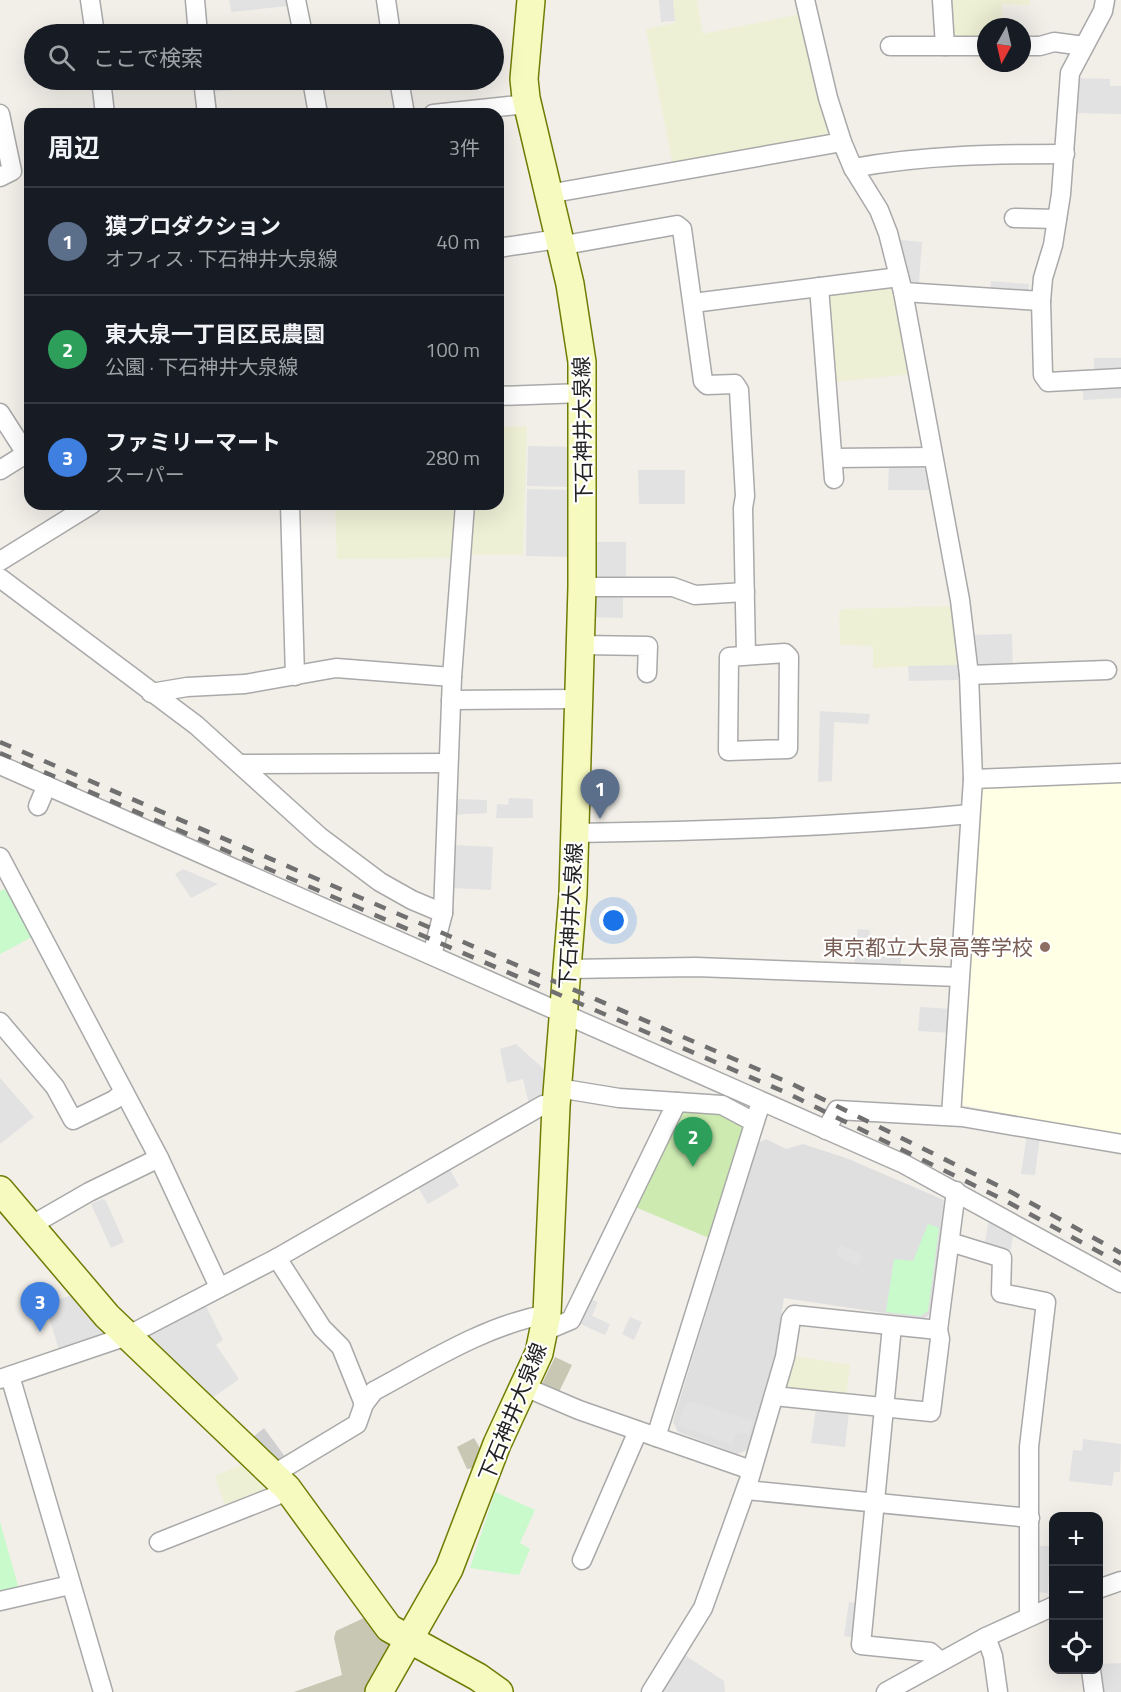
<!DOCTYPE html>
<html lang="ja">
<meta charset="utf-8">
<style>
:root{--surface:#171b24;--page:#20242c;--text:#f1f3f6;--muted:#9ea1a6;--line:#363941;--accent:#d40000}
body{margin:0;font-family:"Titillium Web","Noto Sans JP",sans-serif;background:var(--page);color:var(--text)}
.controls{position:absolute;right:18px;bottom:18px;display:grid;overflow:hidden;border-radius:12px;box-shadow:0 6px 24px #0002}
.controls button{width:54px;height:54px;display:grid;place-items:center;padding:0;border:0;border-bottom:2px solid var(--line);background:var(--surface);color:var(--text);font:30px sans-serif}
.compass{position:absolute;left:977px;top:18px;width:54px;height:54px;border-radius:50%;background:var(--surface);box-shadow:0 6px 24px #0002;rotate:188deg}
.you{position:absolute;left:614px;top:921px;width:21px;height:21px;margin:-15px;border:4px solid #fff;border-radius:50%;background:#1a73e8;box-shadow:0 0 0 9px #1a73e833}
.badge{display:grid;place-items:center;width:39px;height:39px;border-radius:50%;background:var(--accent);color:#fff;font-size:20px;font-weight:700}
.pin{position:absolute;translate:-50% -50px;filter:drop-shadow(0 2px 3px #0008)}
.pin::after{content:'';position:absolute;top:32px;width:21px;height:18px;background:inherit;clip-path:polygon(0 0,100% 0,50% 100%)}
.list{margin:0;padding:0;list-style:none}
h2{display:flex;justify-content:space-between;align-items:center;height:78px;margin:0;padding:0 24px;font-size:26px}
h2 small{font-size:20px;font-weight:400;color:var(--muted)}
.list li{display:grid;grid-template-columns:39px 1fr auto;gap:18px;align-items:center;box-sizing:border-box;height:108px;padding:0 24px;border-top:2px solid var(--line)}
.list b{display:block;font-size:22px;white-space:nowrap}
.list p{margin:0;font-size:20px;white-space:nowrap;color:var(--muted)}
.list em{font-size:20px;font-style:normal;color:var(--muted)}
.icon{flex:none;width:33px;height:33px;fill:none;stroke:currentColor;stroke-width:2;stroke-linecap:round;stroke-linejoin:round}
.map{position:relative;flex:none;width:1121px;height:1692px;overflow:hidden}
.search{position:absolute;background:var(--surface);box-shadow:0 6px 24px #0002;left:24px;top:24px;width:480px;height:66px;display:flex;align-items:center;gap:15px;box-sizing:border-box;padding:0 21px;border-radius:33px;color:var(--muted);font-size:22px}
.panel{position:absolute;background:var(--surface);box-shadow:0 6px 24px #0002;left:24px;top:108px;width:480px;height:402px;border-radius:18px}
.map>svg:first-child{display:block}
.residential{fill:#e0dfdf}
.education{fill:#ffffe5}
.religious{fill:#d0d0d0}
.construction{fill:#c7c7b4}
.farmland{fill:#eef0d5}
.grass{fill:#cdebb0}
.park{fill:#c8facc}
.parking{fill:#e2e2e2}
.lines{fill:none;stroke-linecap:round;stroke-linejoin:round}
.street-casing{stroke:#a9a9a9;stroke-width:21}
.secondary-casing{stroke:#707d05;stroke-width:30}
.street{stroke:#fff;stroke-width:18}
.secondary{stroke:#f7fabf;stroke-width:27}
.rail{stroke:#707070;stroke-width:4.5;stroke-dasharray:12 12;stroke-linecap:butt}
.education-dot{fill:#8d6e63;stroke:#fff;stroke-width:2}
.labels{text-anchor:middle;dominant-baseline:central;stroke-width:4.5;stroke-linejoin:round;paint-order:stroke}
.street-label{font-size:21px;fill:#222;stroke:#fff}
.education-label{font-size:21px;fill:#785e54;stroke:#fff;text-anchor:end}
</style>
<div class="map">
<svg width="1121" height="1692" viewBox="0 0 1121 1692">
<rect width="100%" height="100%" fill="#f2efe9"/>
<path class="residential" d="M766 1139 786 1149 803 1144 846 1158 944 1200 931 1313 924 1319 784 1298 775 1355 748 1450 737 1454 678 1432 673 1422 758 1143Z"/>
<path class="education" d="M1121 781V1136L962 1105 977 789 983 785Z"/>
<path class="religious" d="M264 1428 286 1458 275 1462 252 1438Z"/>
<g class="construction">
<path d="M555 1357 572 1365 558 1394 541 1386Z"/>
<path d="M474 1438 481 1450 474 1468 467 1469 457 1447Z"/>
<path d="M368 1616 388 1644V1659L371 1692H294L342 1675 334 1638 336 1631Z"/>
</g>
<g class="farmland">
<path d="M673 0H697L703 34 800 14 834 136 673 166 646 29 675 23Z"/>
<path d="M950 0H1030V5L1002 4 1001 27H986V38L958 37 952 32Z"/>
<path d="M895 285 912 374 836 382 827 301 835 291Z"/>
<path d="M527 426 523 555H467L471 504H498V427Z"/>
<path d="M335 504H460L456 558 337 559Z"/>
<path d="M952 606 962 665 873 668V646L840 645 839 612 843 609Z"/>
<path d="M795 1356 850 1365 846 1398 791 1392 786 1385Z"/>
<path d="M248 1462 270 1491 226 1508 215 1476Z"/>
</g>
<path class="grass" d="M682 1111H719L743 1123 744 1128 709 1238 635 1207Z"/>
<g class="park">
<path d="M7 888 32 937 0 954V891Z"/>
<path d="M928 1224 939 1228 928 1311 921 1316 886 1312 894 1259 913 1261Z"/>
<path d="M495 1492 535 1510 520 1543 530 1549 519 1575 470 1568Z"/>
<path d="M0 1522 20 1593 0 1598Z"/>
</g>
<g class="parking">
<path d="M229 0H288L289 6 231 12Z"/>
<path d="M659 0H673L675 21 661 22Z"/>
<path d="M1073 78 1110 79V86H1121V114L1072 113Z"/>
<path d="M209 80H276L277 86 210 92Z"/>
<path d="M901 240 922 242 919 283 908 282 900 253Z"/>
<path d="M991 281 1029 284 1028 299 990 296Z"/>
<rect x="1094" y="358" width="27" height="13"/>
<path d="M1121 386V398L1083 400V388Z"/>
<path d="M528 446 575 447 574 487 527 486Z"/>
<path d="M889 465H920L926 470 931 490H888Z"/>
<path d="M638 470H685V504H639Z"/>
<path d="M527 489 574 490 573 557 526 556Z"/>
<path d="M590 542H626V584H591Z"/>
<path d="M591 592 623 593V618L590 617Z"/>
<path d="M1012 634 1013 671 977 672 969 635Z"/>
<path d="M958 665V680L909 681 908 666Z"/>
<path d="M820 711 870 714 868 724 834 722 832 781 818 782Z"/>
<path d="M509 798 533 799V818H496L497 804 508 805Z"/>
<path d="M459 799 487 800V813L451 815V801Z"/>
<path d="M454 845 493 847 491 890 452 888Z"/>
<path d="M183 869 218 884 191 898 175 874Z"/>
<path d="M858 929 870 930 867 956 901 958V970L854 964Z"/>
<path d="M920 1007 951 1009 950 1033 918 1031Z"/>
<path d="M516 1044 548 1073 545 1078 548 1082 543 1087 546 1092 542 1095 545 1098 530 1108 523 1079 507 1083 500 1049Z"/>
<path d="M0 1078 34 1117 0 1144Z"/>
<path d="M1027 1134 1040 1136 1035 1175 1021 1174Z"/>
<path d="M449 1168 459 1186 428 1204 417 1186Z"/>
<path d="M102 1199 106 1201 124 1242 111 1248 91 1204Z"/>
<path d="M989 1219 1014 1231 1010 1253 984 1247Z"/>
<path d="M840 1244 863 1255 858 1266 835 1255Z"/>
<path d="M76 1294 110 1333 59 1350 45 1304Z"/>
<path d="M587 1297 598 1302 592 1316 610 1324 605 1335 576 1322Z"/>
<path d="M205 1304 223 1340 216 1345 239 1379 211 1399 147 1343 149 1335Z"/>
<path d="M630 1317 642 1322 634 1340 622 1334Z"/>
<path d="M695 1402 753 1421 749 1435 737 1432 732 1445 678 1425 686 1404Z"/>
<path d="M816 1408 849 1412 845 1447 811 1443Z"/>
<path d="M1083 1439 1121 1444 1120 1472H1114L1112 1486 1069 1481 1073 1450 1082 1451Z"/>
<path d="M1037 1546H1050L1048 1593 1035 1592Z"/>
<path d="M849 1602 861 1604 857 1638 844 1636Z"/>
<path d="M683 1654 724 1681 725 1692H660Z"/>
<path d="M1121 1663V1692H1099V1664Z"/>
</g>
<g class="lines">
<defs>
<g id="street">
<path d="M90 0 95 34"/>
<path d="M195 0 198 34"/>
<path d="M296 0 303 34"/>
<path d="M386 0 391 34"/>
<path d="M805 0 828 98 842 142 853 168 879 210 888 233 903 292 960 600 969 675 973 779 951 1116"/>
<path d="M942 0 945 46"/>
<path d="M1105 0 1103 11 1070 73 1061 194 1053 245 1043 278 1041 301 1043 375 1048 382 1121 378"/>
<path d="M890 46H986"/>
<path d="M1022 46H1040L1054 42 1084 46"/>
<path d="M101 80 105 114"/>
<path d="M203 80 207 114"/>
<path d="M312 80 318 114"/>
<path d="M399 80 405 114"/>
<path d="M0 114 12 171 0 177"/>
<path d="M433 114 527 104"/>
<path d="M853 168C924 155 993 154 1065 154"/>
<path d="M548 194 842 142"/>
<path d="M1014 218 1057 219"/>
<path d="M559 246 677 225 682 229 703 381 707 385 735 384 739 390 745 496 743 508 746 654"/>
<path d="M498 248 558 239"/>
<path d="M819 287 834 479"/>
<path d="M903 292 1041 301"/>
<path d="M693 303 899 277"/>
<path d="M498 396 582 393"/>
<path d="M0 413 25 452 24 455 0 470"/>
<path d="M833 458 933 457"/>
<path d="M290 504 295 676"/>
<path d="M0 561 92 504"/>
<path d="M0 578 196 725 320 837 380 882 412 900 443 913"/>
<path d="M582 587H673L695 595 745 592"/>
<path d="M581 645 648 646 647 673"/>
<path d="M785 653 789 657 788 749 728 751 729 657Z"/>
<path d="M969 675 1107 670"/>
<path d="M151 693 187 687 245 684 336 668 452 677"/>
<path d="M451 700 579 699"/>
<path d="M241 764 448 763"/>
<path d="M0 765 904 1164 1121 1283"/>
<path d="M973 779 1121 773"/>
<path d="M38 806 47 785"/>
<path d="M575 833C708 831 837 827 970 814"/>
<path d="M0 857 159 1158 219 1287"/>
<path d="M432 955 443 913 452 677 465 504"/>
<path d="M568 969 696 967 959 977"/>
<path d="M0 1022 55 1087 73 1120 114 1100 124 1092"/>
<path d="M558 1088 619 1098 722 1105 754 1122"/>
<path d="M826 1130 837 1110 962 1117 1121 1144"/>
<path d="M30 1226 89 1192 159 1158"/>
<path d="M950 1242 1002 1258 1001 1293 1046 1302 1029 1447V1615"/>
<path d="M277 1258 322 1328 341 1347 364 1404"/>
<path d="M892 1326 861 1645 930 1652 940 1661"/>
<path d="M545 1331 571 1320 677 1102"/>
<path d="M10 1376 103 1692"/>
<path d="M0 1379 127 1336 277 1258 543 1105 556 1106"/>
<path d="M525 1387 579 1410 751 1470"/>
<path d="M774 1396 931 1412 940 1339 938 1330 956 1191"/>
<path d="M656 1437 761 1102"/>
<path d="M274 1474 357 1424 364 1404 374 1391C430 1361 484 1326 547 1314"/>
<path d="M746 1490 1030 1518"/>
<path d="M159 1542 278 1495 287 1488"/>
<path d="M582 1560 638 1431"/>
<path d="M1098 1589 1121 1581"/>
<path d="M0 1601 70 1585"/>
<path d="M986 1637 993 1656 998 1692"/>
<path d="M1091 1670 1094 1692"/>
<path d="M651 1692 703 1608 749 1480 785 1357 791 1319 794 1315 938 1330"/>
<path d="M886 1692 986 1637 1054 1606"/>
</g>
<g id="secondary">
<path d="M0 1190 107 1316 287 1488 389 1628 478 1677 499 1692"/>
<path d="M379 1692 449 1569 497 1444 539 1353 547 1314 556 1106 573 894 582 587V362L570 284 526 98 524 79 531 0"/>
</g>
</defs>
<use href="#street" class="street-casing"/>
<use href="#secondary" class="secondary-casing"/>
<use href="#street" class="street"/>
<use href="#secondary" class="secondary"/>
<g class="rail">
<path d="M0 742 792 1084 1011 1192 1121 1253"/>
<path d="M0 753 787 1093 1006 1201 1121 1264"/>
</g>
</g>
<circle class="education-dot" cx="1045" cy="947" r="6"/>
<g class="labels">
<g class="street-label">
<text transform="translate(582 430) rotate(-91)">下石神井大泉線</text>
<text transform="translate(570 916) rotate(-87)">下石神井大泉線</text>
<text transform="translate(512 1412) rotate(-68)">下石神井大泉線</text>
</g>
<g class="education-label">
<text x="1033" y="947">東京都立大泉高等学校</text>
</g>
</g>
</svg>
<div class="controls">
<button>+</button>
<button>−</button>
<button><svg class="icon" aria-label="locate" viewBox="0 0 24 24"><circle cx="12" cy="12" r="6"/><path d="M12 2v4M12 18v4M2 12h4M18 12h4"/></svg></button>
</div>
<svg class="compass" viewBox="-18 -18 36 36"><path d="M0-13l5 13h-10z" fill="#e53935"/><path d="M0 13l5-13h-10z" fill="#9ea1a6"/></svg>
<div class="you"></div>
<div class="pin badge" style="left:600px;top:819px;background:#5c6f8a">1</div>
<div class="pin badge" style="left:693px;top:1167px;background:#2e9e5b">2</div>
<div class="pin badge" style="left:40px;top:1332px;background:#3f7fe0">3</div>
<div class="search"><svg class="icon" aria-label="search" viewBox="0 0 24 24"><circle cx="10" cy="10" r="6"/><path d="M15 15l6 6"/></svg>ここで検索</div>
<section class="panel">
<h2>周辺<small>3件</small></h2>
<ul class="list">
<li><span class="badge" style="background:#5c6f8a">1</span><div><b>獏プロダクション</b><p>オフィス · 下石神井大泉線</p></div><em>40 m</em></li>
<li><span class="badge" style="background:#2e9e5b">2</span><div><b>東大泉一丁目区民農園</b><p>公園 · 下石神井大泉線</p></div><em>100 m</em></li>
<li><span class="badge" style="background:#3f7fe0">3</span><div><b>ファミリーマート</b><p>スーパー</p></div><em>280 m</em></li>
</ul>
</section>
</div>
